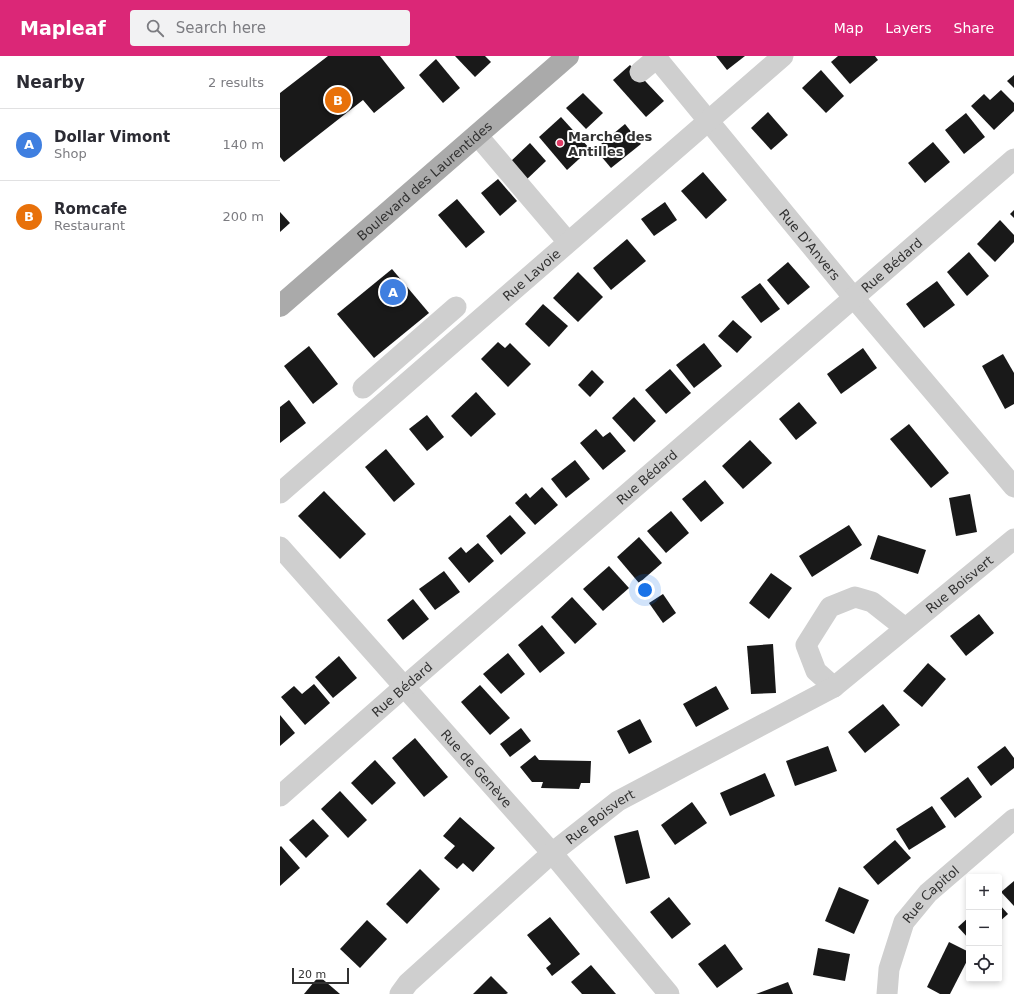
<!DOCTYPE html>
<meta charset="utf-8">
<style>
:root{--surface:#fff;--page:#f2f2f3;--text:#2b2b33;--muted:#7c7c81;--line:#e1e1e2;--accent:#db2777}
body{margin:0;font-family:"DejaVu Sans",sans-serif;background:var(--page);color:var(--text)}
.controls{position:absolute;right:12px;bottom:12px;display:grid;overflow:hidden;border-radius:4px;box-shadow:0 2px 6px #0003}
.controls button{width:36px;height:36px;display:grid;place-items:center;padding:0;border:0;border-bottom:1px solid var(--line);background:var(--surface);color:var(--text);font:20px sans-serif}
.scale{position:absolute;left:12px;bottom:10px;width:57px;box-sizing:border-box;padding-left:4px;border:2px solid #323232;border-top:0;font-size:11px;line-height:14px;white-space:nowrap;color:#323232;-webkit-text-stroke:3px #fff;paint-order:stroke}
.you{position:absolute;left:365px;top:534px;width:14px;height:14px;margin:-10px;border:3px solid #fff;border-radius:50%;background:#1a73e8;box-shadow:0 0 0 6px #1a73e833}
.badge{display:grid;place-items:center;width:26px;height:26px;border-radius:50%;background:var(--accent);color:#fff;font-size:13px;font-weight:700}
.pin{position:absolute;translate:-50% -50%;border:2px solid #fff;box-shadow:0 1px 4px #0006}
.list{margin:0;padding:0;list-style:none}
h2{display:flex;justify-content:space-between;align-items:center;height:52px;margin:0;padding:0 16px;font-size:17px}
h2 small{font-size:13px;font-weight:400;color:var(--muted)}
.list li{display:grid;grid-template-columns:26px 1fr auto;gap:12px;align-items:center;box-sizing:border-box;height:72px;padding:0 16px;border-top:1px solid var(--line)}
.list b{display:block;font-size:15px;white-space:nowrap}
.list p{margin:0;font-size:13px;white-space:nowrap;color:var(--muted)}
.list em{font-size:13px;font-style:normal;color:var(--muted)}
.icon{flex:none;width:22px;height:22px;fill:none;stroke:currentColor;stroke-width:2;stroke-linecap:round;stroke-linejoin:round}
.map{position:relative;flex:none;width:734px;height:938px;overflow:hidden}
header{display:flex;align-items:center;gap:24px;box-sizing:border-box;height:56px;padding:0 20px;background:var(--accent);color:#fff}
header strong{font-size:19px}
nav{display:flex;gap:22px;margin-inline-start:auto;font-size:14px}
.search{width:280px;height:36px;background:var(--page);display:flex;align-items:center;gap:10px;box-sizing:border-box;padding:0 14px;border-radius:4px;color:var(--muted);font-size:15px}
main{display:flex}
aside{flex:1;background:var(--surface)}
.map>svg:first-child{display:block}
.building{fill:#191919}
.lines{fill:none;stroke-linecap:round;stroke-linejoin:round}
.minor{stroke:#cfcfcf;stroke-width:21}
.major{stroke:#aaa;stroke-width:22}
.poi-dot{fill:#e13c66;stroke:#fff;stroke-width:1.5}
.labels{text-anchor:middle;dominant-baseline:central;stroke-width:4;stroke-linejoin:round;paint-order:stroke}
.poi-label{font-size:13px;font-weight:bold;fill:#323232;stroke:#fff;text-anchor:start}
.street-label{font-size:13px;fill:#323232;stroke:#fff}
</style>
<header>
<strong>Mapleaf</strong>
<div class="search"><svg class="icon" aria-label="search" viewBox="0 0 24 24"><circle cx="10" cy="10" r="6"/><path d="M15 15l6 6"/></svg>Search here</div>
<nav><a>Map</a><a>Layers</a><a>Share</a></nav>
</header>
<main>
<aside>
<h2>Nearby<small>2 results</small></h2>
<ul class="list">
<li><span class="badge" style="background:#3f7fe0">A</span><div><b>Dollar Vimont</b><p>Shop</p></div><em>140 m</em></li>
<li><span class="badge" style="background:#e8710a">B</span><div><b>Romcafe</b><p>Restaurant</p></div><em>200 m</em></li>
</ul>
</aside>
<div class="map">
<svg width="734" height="938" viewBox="0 0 734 938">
<rect width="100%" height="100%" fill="#fff"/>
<g class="building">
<path d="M48 0H100L125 32 94 57 83 44 4 106 0 101V37Z"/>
<path d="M175 0H205L211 6 195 21Z"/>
<path d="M436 0H465L447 14Z"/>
<path d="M558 0H595L598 4 570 28 551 6Z"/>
<path d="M156 3 180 32 163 47 139 19Z"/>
<path d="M350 9 384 45 366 61 333 24Z"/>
<path d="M541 14 564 40 546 57 522 32Z"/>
<path d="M734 19V32L727 25Z"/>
<path d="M721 34 734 47V55L714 74 691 50 704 38 710 44Z"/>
<path d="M303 37 323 57 306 73 286 52Z"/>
<path d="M488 56 508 79 491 94 471 72Z"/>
<path d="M686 57 705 81 684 98 665 74Z"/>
<path d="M281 61 310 93 287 114 259 81Z"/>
<path d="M345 68 361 88 331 112 315 93Z"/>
<path d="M653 86 670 106 645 127 628 107Z"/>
<path d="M250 87 266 105 245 125 229 107Z"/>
<path d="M423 116 447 144 426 163 401 135Z"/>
<path d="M218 123 237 145 220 160 201 137Z"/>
<path d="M177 143 205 176 186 192 158 159Z"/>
<path d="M385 146 397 164 374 180 361 163Z"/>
<path d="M734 154V162L730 158Z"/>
<path d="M0 156 10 167 0 176Z"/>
<path d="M720 164 734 179V186L715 206 697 188Z"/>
<path d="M347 183 366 205 331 234 313 212Z"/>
<path d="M689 196 709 220 687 240 667 216Z"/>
<path d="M508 206 530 231 508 249 487 224Z"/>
<path d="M112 213 149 257 94 302 57 258Z"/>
<path d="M298 216 323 241 298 266 273 242Z"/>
<path d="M657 225 675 249 644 272 626 248Z"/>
<path d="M480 227 500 253 481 267 461 241Z"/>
<path d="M263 248 288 270 269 291 245 268Z"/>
<path d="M453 264 472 281 457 297 438 280Z"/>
<path d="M218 286 225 292 230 287 251 308 228 331 201 303Z"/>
<path d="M424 287 442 310 414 332 396 309Z"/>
<path d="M29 290 58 328 33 348 4 310Z"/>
<path d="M583 292 597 312 561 338 547 318Z"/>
<path d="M723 298 734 317V348L725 353 702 310Z"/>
<path d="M390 313 411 337 386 358 365 334Z"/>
<path d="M312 314 324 326 310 341 298 329Z"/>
<path d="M196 336 216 358 191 381 171 360Z"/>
<path d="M354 341 376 365 354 386 332 362Z"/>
<path d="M9 344 26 367 0 387V351Z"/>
<path d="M519 346 537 367 516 384 499 363Z"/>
<path d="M147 359 164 381 147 395 129 373Z"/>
<path d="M629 368 669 417 651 432 610 383Z"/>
<path d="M316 373 323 381 330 376 346 395 323 414 300 387Z"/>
<path d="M470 384 492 407 463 433 442 410Z"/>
<path d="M106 393 135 428 114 446 85 411Z"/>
<path d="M295 404 310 423 286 442 271 423Z"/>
<path d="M425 424 444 447 421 466 402 443Z"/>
<path d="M262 431 278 449 255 469 235 447 246 437 250 442Z"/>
<path d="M44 435 86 478 60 503 18 460Z"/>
<path d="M690 438 697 476 676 480 669 442Z"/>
<path d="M391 455 409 477 386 497 367 475Z"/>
<path d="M230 459 246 477 221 499 206 480Z"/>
<path d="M569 469 582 489 532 521 519 500Z"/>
<path d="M598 479 646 494 638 518 590 503Z"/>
<path d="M359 481 382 507 359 527 337 501Z"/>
<path d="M198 487 214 505 189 527 168 502 181 491 186 497Z"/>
<path d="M329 510 349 532 323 555 303 533Z"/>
<path d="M164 515 180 536 155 554 139 533Z"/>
<path d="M491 517 512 532 489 563 469 547Z"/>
<path d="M383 538 396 557 383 567 369 547Z"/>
<path d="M292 541 317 568 295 588 271 561Z"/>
<path d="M133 543 149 563 123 584 107 564Z"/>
<path d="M699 558 714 577 686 600 670 580Z"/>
<path d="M262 569 285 597 260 617 238 589Z"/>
<path d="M493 588 496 637 471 638 467 590Z"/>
<path d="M228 597 245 618 221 638 203 618Z"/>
<path d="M59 600 77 622 53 642 35 621Z"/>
<path d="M648 607 666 623 642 651 623 635Z"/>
<path d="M34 628 50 647 25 669 1 641 14 630 22 638Z"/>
<path d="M200 629 230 662 210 679 181 646Z"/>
<path d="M436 630 449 653 416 671 403 648Z"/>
<path d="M603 648 620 669 585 697 568 676Z"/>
<path d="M0 659 15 677 0 690Z"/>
<path d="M360 663 372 686 349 698 337 675Z"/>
<path d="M241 672 251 685 230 701 220 688Z"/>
<path d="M135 682 168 721 144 741 112 702Z"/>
<path d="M548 690 557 715 515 730 506 705Z"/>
<path d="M725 690 734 702V712L711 730 697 711Z"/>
<path d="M255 699 259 704 311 705 310 727H301L299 733 261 732 263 726H252L240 711Z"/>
<path d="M95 704 116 727 92 749 71 727Z"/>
<path d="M485 717 495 740 450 760 440 737Z"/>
<path d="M688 721 702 741 675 762 660 742Z"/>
<path d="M60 735 87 764 68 782 41 753Z"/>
<path d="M412 746 427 767 395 789 381 769Z"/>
<path d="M652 750 666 771 629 794 616 773Z"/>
<path d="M180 761 215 792 193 816 183 807 177 813 164 802 175 790 163 780Z"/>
<path d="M33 763 49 780 26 802 9 784Z"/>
<path d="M358 774 370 822 346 828 334 780Z"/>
<path d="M615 784 631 802 598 829 583 811Z"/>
<path d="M1 790 20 812 0 830V791Z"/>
<path d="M140 813 160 833 127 868 106 848Z"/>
<path d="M734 825V850L721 836Z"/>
<path d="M559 831 589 844 574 878 545 865Z"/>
<path d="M389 841 411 868 392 883 370 856Z"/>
<path d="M719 848 728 858 719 866Z"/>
<path d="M270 861 300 898 272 920 266 912 271 908 247 879Z"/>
<path d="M689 861V883L678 871Z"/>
<path d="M87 864 107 883 80 912 60 893Z"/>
<path d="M669 886 689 896V901L670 938H660L647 931Z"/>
<path d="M445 888 463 913 437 932 418 908Z"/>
<path d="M538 892 570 898 565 925 533 919Z"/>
<path d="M311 909 336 938H302L291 926Z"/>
<path d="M39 920 60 938H24Z"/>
<path d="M211 920 228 937 226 938H193Z"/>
<path d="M508 926 513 938H476Z"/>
</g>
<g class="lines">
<g class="minor">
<path id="s1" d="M375 0 574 242 734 431"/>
<path d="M360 16 377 2"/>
<path d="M197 79 288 186"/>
<path d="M83 332 176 251"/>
<path id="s2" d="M0 437 503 0"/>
<path id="s3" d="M0 491 272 797 389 938"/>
<path d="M554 631 536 615 526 589 550 551 575 541 592 546 625 572"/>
<path id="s4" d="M0 740 124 631 734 103"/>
<path id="s5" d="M120 938 128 927 272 797 338 745 554 631 734 483"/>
<path id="s6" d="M607 938 609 913 624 866 648 837 734 763"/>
</g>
<path class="major" id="s7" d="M0 250 288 0"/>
</g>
<circle class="poi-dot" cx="280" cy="87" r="4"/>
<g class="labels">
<g class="poi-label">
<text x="288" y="80">Marche des<tspan x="288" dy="15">Antilles</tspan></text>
</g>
<g class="street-label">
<text stroke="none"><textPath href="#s7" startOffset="191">Boulevard des Laurentides</textPath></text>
<text stroke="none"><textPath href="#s1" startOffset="244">Rue D'Anvers</textPath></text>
<text stroke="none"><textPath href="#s4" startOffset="810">Rue Bédard</textPath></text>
<text stroke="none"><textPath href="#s2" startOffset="333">Rue Lavoie</textPath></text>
<text stroke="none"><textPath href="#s4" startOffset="486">Rue Bédard</textPath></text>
<text stroke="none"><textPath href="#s5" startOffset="698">Rue Boisvert</textPath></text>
<text stroke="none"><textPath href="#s4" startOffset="162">Rue Bédard</textPath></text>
<text stroke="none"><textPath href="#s3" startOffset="296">Rue de Genève</textPath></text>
<text stroke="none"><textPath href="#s5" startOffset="268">Rue Boisvert</textPath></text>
<text stroke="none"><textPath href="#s6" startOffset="113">Rue Capitol</textPath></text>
</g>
</g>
</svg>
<div class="controls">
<button>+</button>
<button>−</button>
<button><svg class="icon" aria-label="locate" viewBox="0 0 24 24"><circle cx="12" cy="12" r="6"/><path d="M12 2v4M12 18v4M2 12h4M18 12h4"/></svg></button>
</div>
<div class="scale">20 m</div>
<div class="you"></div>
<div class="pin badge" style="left:113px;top:236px;background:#3f7fe0">A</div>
<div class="pin badge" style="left:58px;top:44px;background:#e8710a">B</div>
</div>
</main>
